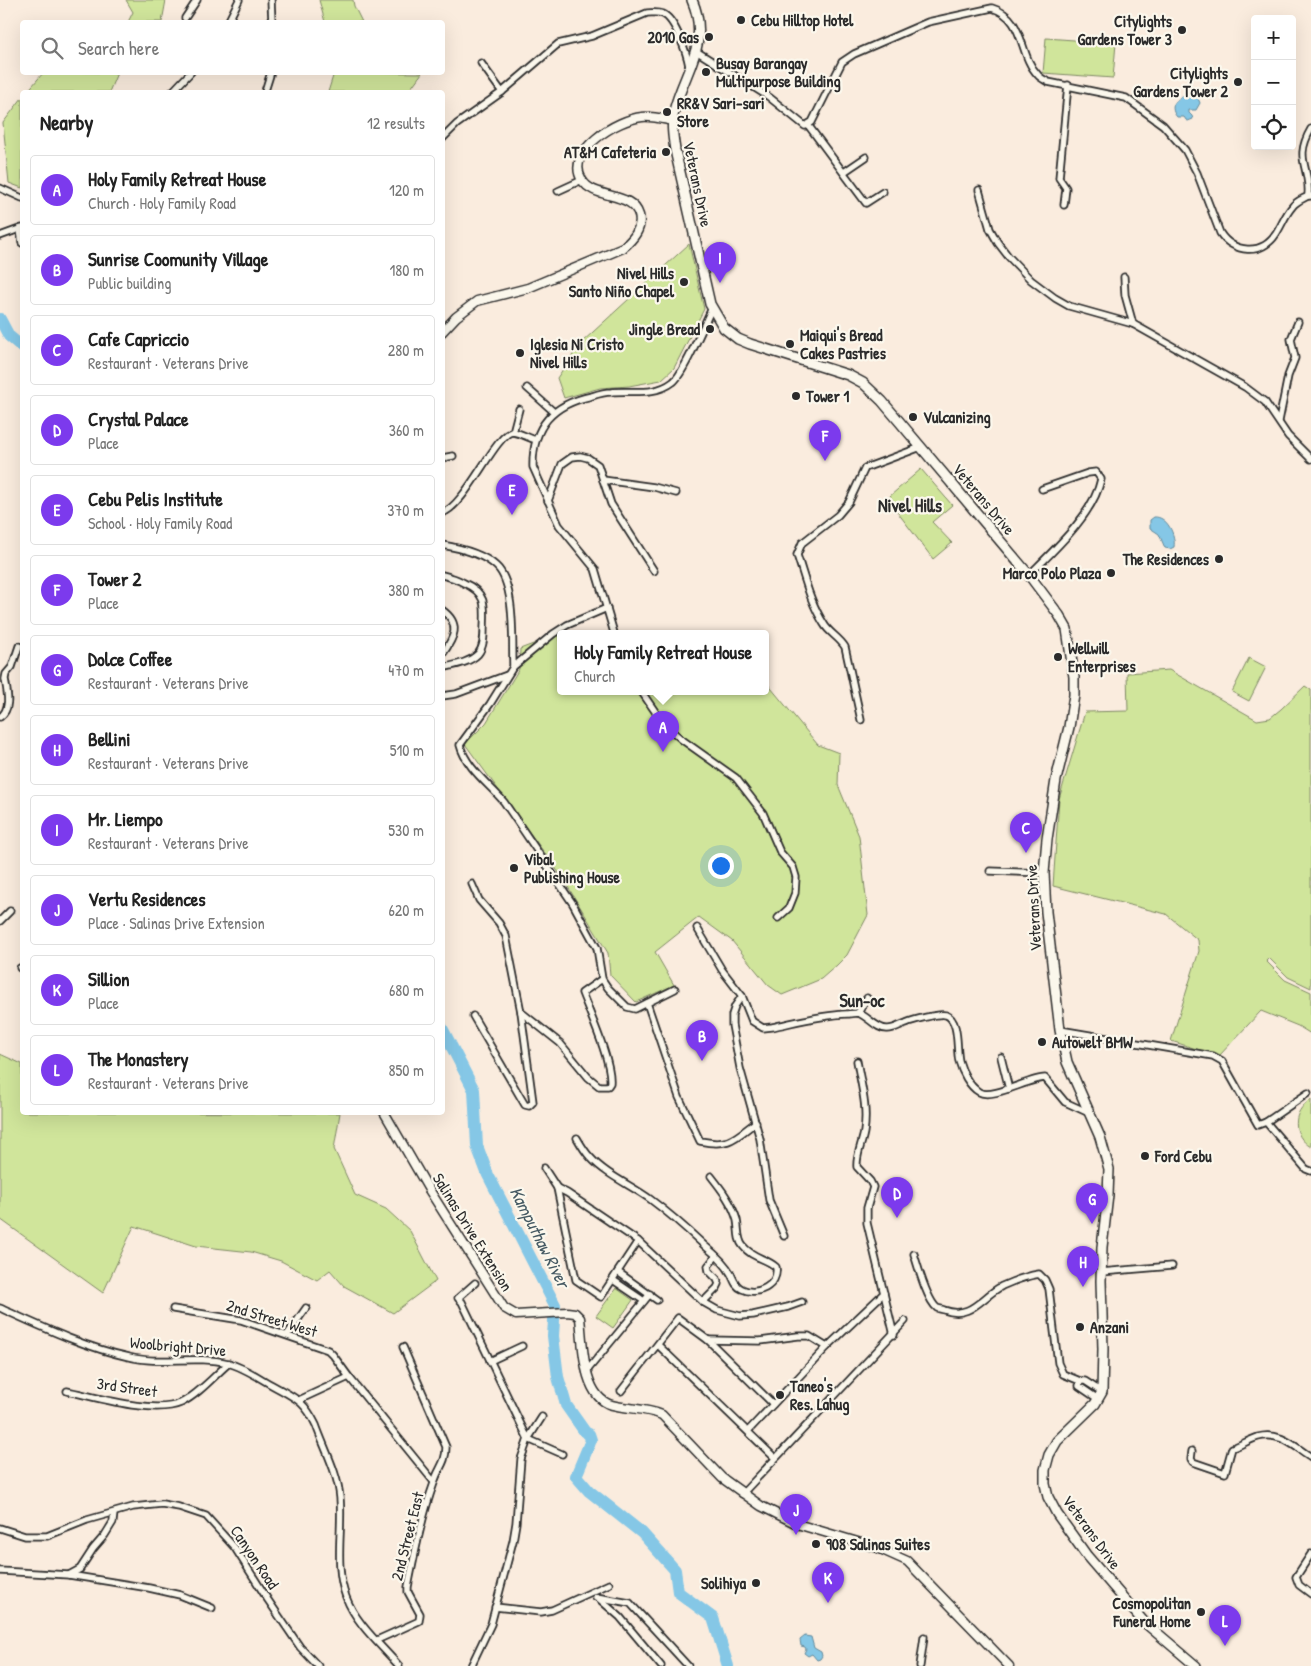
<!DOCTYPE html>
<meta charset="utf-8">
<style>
:root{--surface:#fff;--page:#f6f6f6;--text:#222;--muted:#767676;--line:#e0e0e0;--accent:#7c3aed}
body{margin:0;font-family:"Patrick Hand",sans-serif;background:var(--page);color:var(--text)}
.controls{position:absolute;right:15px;top:15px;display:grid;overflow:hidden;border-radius:5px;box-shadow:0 5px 20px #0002}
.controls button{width:45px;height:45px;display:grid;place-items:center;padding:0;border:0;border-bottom:1px solid var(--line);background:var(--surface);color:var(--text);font:25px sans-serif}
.you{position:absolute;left:720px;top:865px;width:18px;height:18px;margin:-12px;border:4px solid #fff;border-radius:50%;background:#1a73e8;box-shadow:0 0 0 8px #1a73e833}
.badge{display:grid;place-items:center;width:32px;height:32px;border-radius:50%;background:var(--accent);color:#fff;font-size:16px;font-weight:700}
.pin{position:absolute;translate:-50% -41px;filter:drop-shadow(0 1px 2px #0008)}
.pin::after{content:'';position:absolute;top:26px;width:18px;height:15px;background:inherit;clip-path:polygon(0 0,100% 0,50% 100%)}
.popup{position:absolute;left:557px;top:630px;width:212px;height:65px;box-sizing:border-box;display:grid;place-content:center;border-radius:5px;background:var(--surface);filter:drop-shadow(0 1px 4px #0005);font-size:16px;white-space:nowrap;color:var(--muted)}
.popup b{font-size:19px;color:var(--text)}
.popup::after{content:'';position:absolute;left:50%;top:100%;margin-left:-10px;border:10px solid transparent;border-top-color:var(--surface)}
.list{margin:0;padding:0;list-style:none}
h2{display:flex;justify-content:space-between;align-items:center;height:65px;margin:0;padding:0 20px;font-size:21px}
h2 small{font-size:16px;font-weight:400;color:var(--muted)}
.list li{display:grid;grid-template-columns:32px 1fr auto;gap:15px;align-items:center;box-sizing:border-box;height:70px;margin:0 10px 10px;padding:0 10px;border:1px solid var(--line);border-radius:5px}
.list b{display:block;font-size:19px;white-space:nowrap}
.list p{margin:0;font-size:16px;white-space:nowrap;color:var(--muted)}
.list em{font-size:16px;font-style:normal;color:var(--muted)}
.icon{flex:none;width:28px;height:28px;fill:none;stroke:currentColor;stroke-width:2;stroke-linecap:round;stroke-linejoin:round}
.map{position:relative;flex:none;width:1311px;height:1666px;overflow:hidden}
.search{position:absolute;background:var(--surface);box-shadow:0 5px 20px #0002;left:20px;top:20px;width:425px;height:55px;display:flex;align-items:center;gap:12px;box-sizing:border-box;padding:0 18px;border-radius:5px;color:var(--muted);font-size:19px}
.panel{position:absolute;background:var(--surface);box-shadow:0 5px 20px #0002;left:20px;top:90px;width:425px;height:1025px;border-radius:5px}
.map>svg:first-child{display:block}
.green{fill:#d0e59b;stroke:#7e8863}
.water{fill:#85c7e6;stroke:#61899b}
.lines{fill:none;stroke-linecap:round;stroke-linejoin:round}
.river{stroke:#85c7e6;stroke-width:12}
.minor-casing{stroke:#2b2b2b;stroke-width:9}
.tertiary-casing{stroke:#2b2b2b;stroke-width:11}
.primary-casing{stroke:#2b2b2b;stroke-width:12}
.minor{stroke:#fbf7ec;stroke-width:5.5}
.tertiary{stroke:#fbf7ec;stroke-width:8}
.primary{stroke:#fbf7ec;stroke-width:9}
.poi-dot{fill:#2b2b2b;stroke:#fbf7ec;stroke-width:2}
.labels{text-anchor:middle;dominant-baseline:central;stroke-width:4.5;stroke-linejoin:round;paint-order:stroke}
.poi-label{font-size:16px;font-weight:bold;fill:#2b2b2b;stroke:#fbf7ec;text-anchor:start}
.street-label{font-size:16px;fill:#2b2b2b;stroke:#fbf7ec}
.neighbourhood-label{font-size:18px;font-weight:bold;fill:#2b2b2b;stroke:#fbf7ec}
.water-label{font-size:18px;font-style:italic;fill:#465a63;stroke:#fbf7ec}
</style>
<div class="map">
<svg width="1311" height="1666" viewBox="0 0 1311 1666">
<rect width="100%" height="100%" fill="#faecde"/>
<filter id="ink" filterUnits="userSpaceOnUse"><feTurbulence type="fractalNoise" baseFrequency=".02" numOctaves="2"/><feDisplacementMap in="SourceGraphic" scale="10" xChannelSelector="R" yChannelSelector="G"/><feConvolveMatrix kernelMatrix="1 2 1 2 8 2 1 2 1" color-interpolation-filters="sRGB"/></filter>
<g filter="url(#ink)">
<g class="green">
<path d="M126 0H166L162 22H128L133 12Z"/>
<path d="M319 0H353L354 6 362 22H325Z"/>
<path d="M1046 38 1116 43 1113 78 1043 73Z"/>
<path d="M43 73V72L117 73 109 92H27Z"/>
<path d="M334 73V72L422 73 408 92H328Z"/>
<path d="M22 98V188L9 183 3 123Z"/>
<path d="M689 244 704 309 674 368 661 380 629 386 600 388 564 398 557 378 581 343Z"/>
<path d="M921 469 952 505 932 522 952 543 933 559 895 509 890 496Z"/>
<path d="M560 634V691H766V682L818 745 839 753 838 785 859 836 868 915 847 955 837 965 821 979 782 995 768 985 732 941 699 917 655 952 674 985 636 1002 610 975 608 953 562 877 465 744 486 723 519 669 520 649Z"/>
<path d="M1249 658 1266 667 1249 701 1232 692Z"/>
<path d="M1169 670 1257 720 1270 718 1281 709 1305 686 1311 690V988L1288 977 1269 958 1266 961 1285 980 1311 992V1034L1298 1026 1261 1011 1219 1056 1171 1041 1199 951 1198 940 1166 914 1053 886 1059 799 1085 712 1128 711 1127 673Z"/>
<path d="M0 1054 22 1064V1112L340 1113 334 1149 355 1195 386 1209 410 1231 436 1281 393 1313 344 1286 330 1270 317 1280 281 1261 251 1252 196 1246 134 1226 103 1293 0 1219Z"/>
<path d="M1311 1100V1147C1292 1136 1291 1111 1311 1100Z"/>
<path d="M616 1288 633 1300 613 1328 596 1316Z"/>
</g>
<g class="water">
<path d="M1190 94 1197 96 1200 103 1196 110H1189V113L1192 116 1193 119 1188 121 1186 120 1184 117H1177C1167 105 1178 97 1190 94Z"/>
<path d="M1154 517C1167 516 1176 535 1174 547L1170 549 1165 548 1159 534 1150 528V520Z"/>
<path d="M805 1636 811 1637 814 1648 821 1652 822 1656 820 1659 817 1660 812 1654 808 1656 804 1653 806 1649 805 1647 801 1646 800 1640Z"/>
</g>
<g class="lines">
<g class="river">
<path d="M0 319 9 336 22 347"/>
<path d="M442 1028 474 1090 477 1146 488 1175 555 1305 553 1336 558 1377 566 1405 585 1432 589 1434 591 1440 576 1476 589 1491 642 1533 675 1570 678 1592 713 1618 728 1666"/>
</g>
<defs>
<g id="minor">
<path d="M271 0 272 22"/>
<path d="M185 18 197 0"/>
<path d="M228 22 239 0"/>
<path d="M696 51 769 97 805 126 812 122 842 62 854 54 928 22 992 8C1026 18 1018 55 1038 75 1040 78 1045 80 1048 82L1126 98 1163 125 1185 150 1197 173 1220 233C1233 253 1262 256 1276 234 1282 225 1285 215 1292 207 1296 201 1303 199 1308 196H1311"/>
<path d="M481 63 502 92"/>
<path d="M265 91 271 72"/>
<path d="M172 92 191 72"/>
<path d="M808 125 866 203 883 192"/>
<path d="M442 139 457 124 502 92 558 44 592 36 647 13C653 13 658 12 663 14 675 19 687 54 689 66"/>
<path d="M844 172 866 157"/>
<path d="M0 188 22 198"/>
<path d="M979 190 990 229 998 243 1008 256 1031 280 1055 298 1069 306 1133 324 1245 387 1265 402 1288 436 1311 459"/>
<path d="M558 191 582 180"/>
<path d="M1308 196C1311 167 1293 160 1311 129"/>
<path d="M1064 205 1066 188 1059 178 1068 85"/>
<path d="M20 229 22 243"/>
<path d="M0 236 22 228"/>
<path d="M1124 277 1125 295 1133 324"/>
<path d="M527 388 554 412"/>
<path d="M1279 421 1288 376 1295 358 1291 339 1298 322"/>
<path d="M513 432 519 409"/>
<path d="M442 458 453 456"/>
<path d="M603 480 654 487 676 493"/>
<path d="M548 501 562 464 572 457 580 456 588 458 598 465 611 504 654 571"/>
<path d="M442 513C466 506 496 432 513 432 520 433 529 438 536 440"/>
<path d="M442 545C460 548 482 553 496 566 516 584 512 641 513 667"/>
<path d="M442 575C451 577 457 579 464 583 487 593 485 606 484 628 484 636 484 647 478 654 469 663 454 665 442 668"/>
<path d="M1029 575C1054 550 1094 514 1101 479L1096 472 1088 473 1042 489"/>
<path d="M607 608 567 625 553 634 513 667 490 704 460 745C466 768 490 785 504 802L573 904 597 948 602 979 608 988 627 1007 635 1009 675 989"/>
<path d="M442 610C462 624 454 638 442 655"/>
<path d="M614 633 595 569 559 525 533 467C532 426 553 404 592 396 598 394 604 392 611 392 632 390 655 396 673 382 684 374 705 322 712 308"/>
<path d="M641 691 663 723 681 739 736 778 763 813 780 852 793 867 796 877 795 893 789 908 778 918"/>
<path d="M442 696 456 694 507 675"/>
<path d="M0 717C12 709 7 691 5 679L6 674 12 667 19 646"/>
<path d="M861 720 845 647C839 637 829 633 824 624 810 602 805 579 797 555L802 543 838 515 849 502 865 468 921 447"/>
<path d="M990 871 1044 873"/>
<path d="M472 884 479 900 499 923 506 936 521 1012 560 1043 588 1077 599 1086H608L610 1083C612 1062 590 1014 582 993L602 979"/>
<path d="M0 921 10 911"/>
<path d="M697 928 722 970 742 996 752 1021 763 1028 772 1027C796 1022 821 1015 847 1014 850 1014 855 1013 858 1013 868 1016 877 1030 888 1029 894 1029 900 1025 906 1023 913 1020 939 1013 946 1015 960 1020 956 1049 959 1061 962 1072 969 1086 979 1092 992 1100 1030 1078 1045 1078L1065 1102 1089 1113"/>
<path d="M20 968 22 967"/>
<path d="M742 996 735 1006 732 1015V1025L740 1068 760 1139 769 1200 784 1236"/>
<path d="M647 1003 679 1097 700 1141C729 1147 734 1139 756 1122"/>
<path d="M858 1013 867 998"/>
<path d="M473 1016 525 1105 529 1106 533 1102 521 1012"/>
<path d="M1060 1030 1213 1056 1222 1061 1258 1125 1266 1122 1308 1093"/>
<path d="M1001 1057 1009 1089"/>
<path d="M857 1061C861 1085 868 1107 864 1132 862 1144 856 1155 857 1167L870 1181 873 1187 867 1208V1223L894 1335"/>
<path d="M1266 1122 1306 1169 1311 1171"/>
<path d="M577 1138C581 1145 585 1152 590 1157 606 1175 631 1185 650 1199 669 1213 687 1229 705 1246 715 1254 725 1263 731 1274 734 1280 735 1286 742 1289 757 1296 779 1286 776 1267 766 1258 752 1258 743 1246 737 1239 739 1229 737 1220 732 1203 722 1190 711 1176"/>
<path d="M544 1168 557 1188 576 1280 601 1297 638 1241"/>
<path d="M557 1188 567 1193 638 1241 703 1302 717 1310 740 1316 753 1315 788 1307 802 1302"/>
<path d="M914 1254C918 1267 927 1300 937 1308 939 1309 942 1309 944 1310 971 1320 981 1297 1002 1286 1013 1281 1027 1276 1039 1274L1045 1280 1049 1289 1058 1363 1063 1374 1080 1381H1085L1102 1392"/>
<path d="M618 1272 657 1300"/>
<path d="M1101 1272 1172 1266"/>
<path d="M613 1280 644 1301"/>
<path d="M475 1283 458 1298 462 1302 528 1439 562 1454"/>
<path d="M703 1302 717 1288 719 1284 717 1279 709 1271 708 1266 716 1256"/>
<path d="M0 1308C42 1327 84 1347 129 1357 161 1365 195 1355 228 1363 243 1367 258 1377 272 1385 295 1398 304 1400 316 1425 324 1448 338 1473 340 1498 343 1530 334 1565 346 1597 356 1624 381 1645 399 1666"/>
<path d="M173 1309 241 1320 328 1350 333 1355 349 1377 434 1482"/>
<path d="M287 1335 306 1308"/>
<path d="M708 1340 760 1341 798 1336H809L827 1347"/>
<path d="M658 1345 775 1458"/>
<path d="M490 1361 522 1346"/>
<path d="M586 1372 650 1294"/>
<path d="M1080 1381 1079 1386 1098 1399"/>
<path d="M67 1391C96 1397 154 1415 181 1403 199 1394 214 1376 229 1363"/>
<path d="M621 1391 678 1318 708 1340 773 1404"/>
<path d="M299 1400 349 1377"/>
<path d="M748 1431 827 1347 884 1293"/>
<path d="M1192 1451 1191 1459 1193 1462 1225 1473 1232 1448C1241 1445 1249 1440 1258 1437 1279 1431 1294 1446 1311 1457"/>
<path d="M742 1494 905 1321"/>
<path d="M0 1528 25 1536H47L87 1520 133 1507 162 1504 179 1507 206 1516 235 1548 268 1600 300 1647 318 1666"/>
<path d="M1311 1554 1296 1577 1299 1585 1311 1594"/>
<path d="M0 1571 69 1575 149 1588 180 1595 212 1608"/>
<path d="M69 1575 80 1569 93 1549 105 1535 113 1522 114 1513"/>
<path d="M596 1597 630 1603 688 1666"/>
<path d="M597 1597 620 1617 661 1666"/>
<path d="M495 1607 541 1612 552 1610 609 1584"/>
<path d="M377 1640 419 1621 420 1614 408 1592V1587C415 1552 422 1516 434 1483 438 1468 446 1464 446 1447L403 1347"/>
<path d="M471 1666 491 1624 513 1541 516 1523 521 1459 528 1439 542 1417"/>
<path d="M920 1666 924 1637"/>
</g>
<g id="tertiary">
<path d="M442 332 456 317 477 301 528 288 623 248C632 240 643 229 639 215 632 191 594 200 582 180 564 151 618 119 642 117 652 116 663 119 673 121"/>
<path d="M384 1112 428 1188 504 1308 516 1315 567 1312 575 1313 580 1318C583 1343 582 1397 612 1405 628 1409 646 1408 662 1415L722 1478 761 1506 797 1524 878 1548 907 1561 1009 1666"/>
</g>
<path id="primary" d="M692 0C711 44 684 71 674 111 671 124 673 137 675 150L710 304 724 328 738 339 750 344 848 375 863 383 882 401 1029 575 1059 615 1067 629 1074 677V695L1069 727 1056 780 1047 839 1044 873 1046 912 1060 1030 1067 1062 1100 1137 1109 1169 1108 1195 1102 1247 1101 1281 1103 1349 1102 1392 1095 1404 1057 1441 1049 1455 1045 1470V1484L1048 1497 1057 1514 1087 1556 1143 1621 1196 1666"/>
</defs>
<use href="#minor" class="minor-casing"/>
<use href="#tertiary" class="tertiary-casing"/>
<use href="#primary" class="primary-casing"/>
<use href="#minor" class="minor"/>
<use href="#tertiary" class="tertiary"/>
<use href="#primary" class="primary"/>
</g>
</g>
<g class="poi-dot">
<circle cx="741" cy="20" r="5"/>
<circle cx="1182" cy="30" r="5"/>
<circle cx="709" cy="37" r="5"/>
<circle cx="706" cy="72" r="5"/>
<circle cx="1238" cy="82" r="5"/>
<circle cx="667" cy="112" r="5"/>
<circle cx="666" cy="152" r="5"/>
<circle cx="684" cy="282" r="5"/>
<circle cx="710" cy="329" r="5"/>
<circle cx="790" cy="344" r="5"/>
<circle cx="520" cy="353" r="5"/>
<circle cx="796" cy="396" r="5"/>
<circle cx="913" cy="417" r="5"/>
<circle cx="1219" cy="559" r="5"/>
<circle cx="1111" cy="573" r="5"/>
<circle cx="1058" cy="657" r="5"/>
<circle cx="514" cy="868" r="5"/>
<circle cx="1042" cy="1042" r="5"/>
<circle cx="1145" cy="1156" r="5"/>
<circle cx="1080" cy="1327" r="5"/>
<circle cx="780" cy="1395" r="5"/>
<circle cx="816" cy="1544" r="5"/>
<circle cx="756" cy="1583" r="5"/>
<circle cx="1201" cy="1612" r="5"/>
</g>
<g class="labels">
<g class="poi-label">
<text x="751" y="20">Cebu Hilltop Hotel</text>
<text x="1172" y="21" text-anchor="end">Citylights<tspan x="1172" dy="18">Gardens Tower 3</tspan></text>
<text x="699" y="37" text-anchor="end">2010 Gas</text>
<text x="716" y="63">Busay Barangay<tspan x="716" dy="18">Multipurpose Building</tspan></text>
<text x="1228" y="73" text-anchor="end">Citylights<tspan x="1228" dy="18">Gardens Tower 2</tspan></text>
<text x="677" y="103">RR&amp;V Sari-sari<tspan x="677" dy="18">Store</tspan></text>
<text x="656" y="152" text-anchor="end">AT&amp;M Cafeteria</text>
<text x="674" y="273" text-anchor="end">Nivel Hills<tspan x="674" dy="18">Santo Niño Chapel</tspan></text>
<text x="700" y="329" text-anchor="end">Jingle Bread</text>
<text x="800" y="335">Maiqui's Bread<tspan x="800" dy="18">Cakes Pastries</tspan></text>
<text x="530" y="344">Iglesia Ni Cristo<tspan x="530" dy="18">Nivel Hills</tspan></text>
<text x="806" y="396">Tower 1</text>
<text x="923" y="417">Vulcanizing</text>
<text x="1209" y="559" text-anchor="end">The Residences</text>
<text x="1101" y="573" text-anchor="end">Marco Polo Plaza</text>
<text x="1068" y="648">Wellwill<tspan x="1068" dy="18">Enterprises</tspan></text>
<text x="524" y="859">Vibal<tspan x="524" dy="18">Publishing House</tspan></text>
<text x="1052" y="1042">Autowelt BMW</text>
<text x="1155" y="1156">Ford Cebu</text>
<text x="1090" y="1327">Anzani</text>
<text x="790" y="1386">Taneo's<tspan x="790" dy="18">Res. Lahug</tspan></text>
<text x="826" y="1544">908 Salinas Suites</text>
<text x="746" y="1583" text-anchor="end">Solihiya</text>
<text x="1191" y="1603" text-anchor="end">Cosmopolitan<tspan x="1191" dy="18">Funeral Home</tspan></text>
</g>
<g class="street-label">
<text transform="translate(698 184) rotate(78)">Veterans Drive</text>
<text transform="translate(984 499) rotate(50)">Veterans Drive</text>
<text transform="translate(1033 908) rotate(-93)">Veterans Drive</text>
<text transform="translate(473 1232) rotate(58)">Salinas Drive Extension</text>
<text transform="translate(272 1318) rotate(17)">2nd Street West</text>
<text transform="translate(178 1346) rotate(5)">Woolbright Drive</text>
<text transform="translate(127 1387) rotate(8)">3rd Street</text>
<text transform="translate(1092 1532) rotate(54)">Veterans Drive</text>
<text transform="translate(407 1536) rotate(-76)">2nd Street East</text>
<text transform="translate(255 1557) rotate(56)">Canyon Road</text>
</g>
<g class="neighbourhood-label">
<text x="910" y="505">Nivel Hills</text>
<text x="862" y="1000">Sun-oc</text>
</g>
<g class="water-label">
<text transform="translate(540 1237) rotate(63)">Kamputhaw River</text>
</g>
</g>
</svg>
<div class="controls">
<button>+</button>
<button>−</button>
<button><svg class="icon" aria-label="locate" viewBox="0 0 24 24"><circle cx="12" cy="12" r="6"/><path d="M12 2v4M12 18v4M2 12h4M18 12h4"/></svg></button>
</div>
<div class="you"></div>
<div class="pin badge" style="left:663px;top:752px">A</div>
<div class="popup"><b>Holy Family Retreat House</b>Church</div>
<div class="pin badge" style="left:702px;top:1061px">B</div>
<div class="pin badge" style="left:1026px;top:853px">C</div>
<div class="pin badge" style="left:897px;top:1218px">D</div>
<div class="pin badge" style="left:512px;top:515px">E</div>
<div class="pin badge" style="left:825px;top:461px">F</div>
<div class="pin badge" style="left:1092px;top:1224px">G</div>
<div class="pin badge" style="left:1083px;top:1287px">H</div>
<div class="pin badge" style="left:720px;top:283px">I</div>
<div class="pin badge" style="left:796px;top:1535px">J</div>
<div class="pin badge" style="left:828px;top:1603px">K</div>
<div class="pin badge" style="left:1225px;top:1646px">L</div>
<div class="search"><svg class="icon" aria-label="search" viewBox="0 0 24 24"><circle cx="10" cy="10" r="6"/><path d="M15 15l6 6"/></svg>Search here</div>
<section class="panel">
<h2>Nearby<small>12 results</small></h2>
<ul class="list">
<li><span class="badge">A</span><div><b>Holy Family Retreat House</b><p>Church · Holy Family Road</p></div><em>120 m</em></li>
<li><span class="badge">B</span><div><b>Sunrise Coomunity Village</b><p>Public building</p></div><em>180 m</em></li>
<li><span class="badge">C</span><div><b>Cafe Capriccio</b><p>Restaurant · Veterans Drive</p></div><em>280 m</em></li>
<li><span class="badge">D</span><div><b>Crystal Palace</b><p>Place</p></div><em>360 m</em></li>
<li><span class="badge">E</span><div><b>Cebu Pelis Institute</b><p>School · Holy Family Road</p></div><em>370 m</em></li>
<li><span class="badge">F</span><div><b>Tower 2</b><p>Place</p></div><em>380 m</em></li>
<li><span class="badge">G</span><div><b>Dolce Coffee</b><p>Restaurant · Veterans Drive</p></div><em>470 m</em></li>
<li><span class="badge">H</span><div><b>Bellini</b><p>Restaurant · Veterans Drive</p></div><em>510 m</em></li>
<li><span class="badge">I</span><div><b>Mr. Liempo</b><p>Restaurant · Veterans Drive</p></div><em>530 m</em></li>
<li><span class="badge">J</span><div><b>Vertu Residences</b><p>Place · Salinas Drive Extension</p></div><em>620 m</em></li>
<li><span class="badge">K</span><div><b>Sillion</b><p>Place</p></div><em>680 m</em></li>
<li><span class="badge">L</span><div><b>The Monastery</b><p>Restaurant · Veterans Drive</p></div><em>850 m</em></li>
</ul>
</section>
</div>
